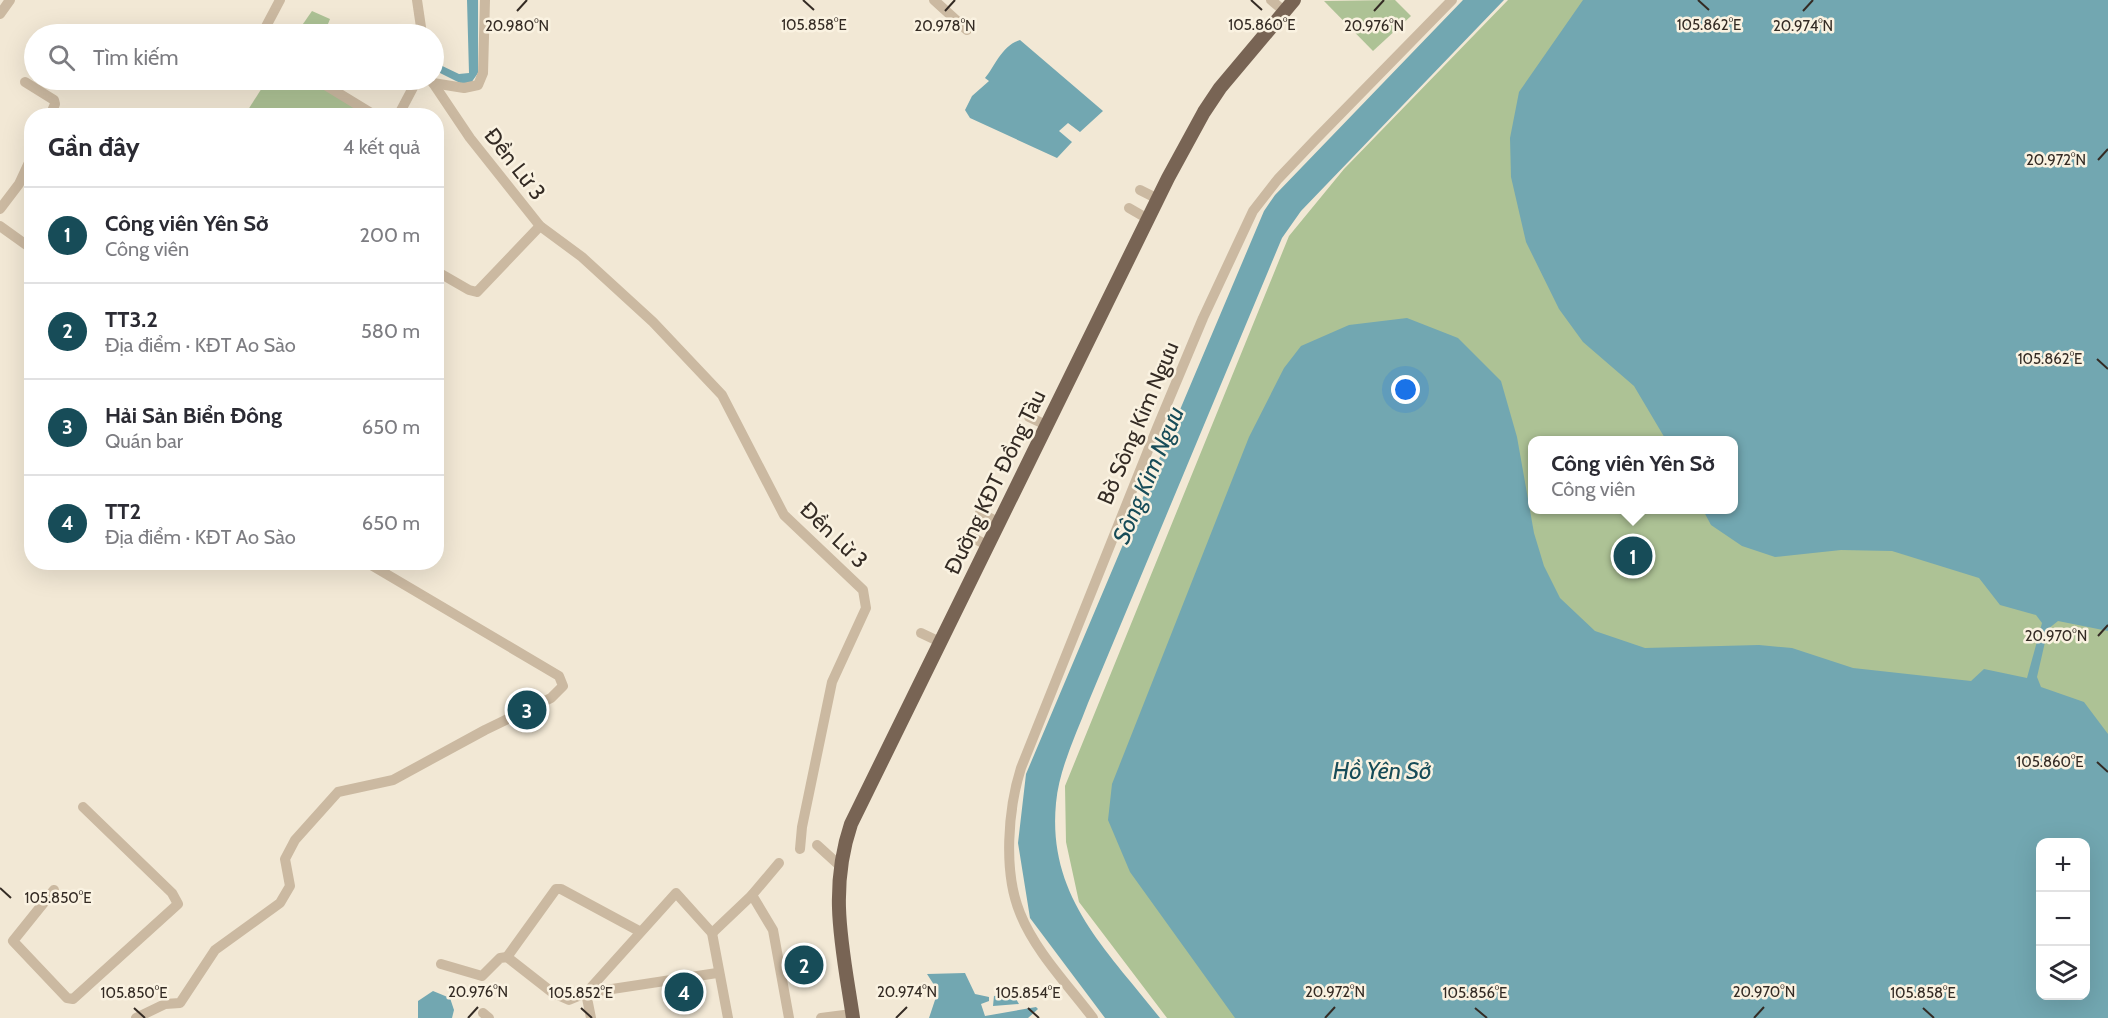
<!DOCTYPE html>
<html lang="vi">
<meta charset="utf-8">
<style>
:root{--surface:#fff;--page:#f2f2f3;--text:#2b2b33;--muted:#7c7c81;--line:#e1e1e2;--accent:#174c58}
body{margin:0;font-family:Cabin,sans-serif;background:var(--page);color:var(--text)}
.controls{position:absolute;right:18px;bottom:18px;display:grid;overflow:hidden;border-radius:12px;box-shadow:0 6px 24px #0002}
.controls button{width:54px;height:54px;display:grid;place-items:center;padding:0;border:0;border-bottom:2px solid var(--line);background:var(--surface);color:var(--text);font:30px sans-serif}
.you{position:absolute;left:1406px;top:390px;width:21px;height:21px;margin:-15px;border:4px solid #fff;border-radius:50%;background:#1a73e8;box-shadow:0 0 0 9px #1a73e833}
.badge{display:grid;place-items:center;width:39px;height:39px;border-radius:50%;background:var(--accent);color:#fff;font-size:20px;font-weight:700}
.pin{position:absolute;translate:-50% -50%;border:3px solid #fff;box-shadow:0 2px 6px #0006}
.popup{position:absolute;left:1528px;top:436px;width:210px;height:78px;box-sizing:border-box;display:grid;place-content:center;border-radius:12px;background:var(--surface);filter:drop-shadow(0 2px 4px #0005);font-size:20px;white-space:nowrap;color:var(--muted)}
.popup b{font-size:22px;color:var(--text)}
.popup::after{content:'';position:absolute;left:50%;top:100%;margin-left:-12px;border:12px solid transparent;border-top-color:var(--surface)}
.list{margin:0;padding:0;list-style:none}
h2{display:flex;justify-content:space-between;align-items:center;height:78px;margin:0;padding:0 24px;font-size:26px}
h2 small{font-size:20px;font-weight:400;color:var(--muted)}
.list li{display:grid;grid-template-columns:39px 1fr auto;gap:18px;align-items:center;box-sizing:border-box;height:96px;padding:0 24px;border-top:2px solid var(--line)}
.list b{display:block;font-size:22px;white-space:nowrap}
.list p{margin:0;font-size:20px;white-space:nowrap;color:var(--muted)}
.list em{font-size:20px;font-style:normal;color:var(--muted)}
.icon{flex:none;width:33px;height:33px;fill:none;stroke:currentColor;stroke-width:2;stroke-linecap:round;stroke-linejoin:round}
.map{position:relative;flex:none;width:2108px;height:1018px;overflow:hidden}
.search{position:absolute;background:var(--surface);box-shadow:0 6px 24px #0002;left:24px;top:24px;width:420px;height:66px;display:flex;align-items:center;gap:15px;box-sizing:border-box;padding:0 21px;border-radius:33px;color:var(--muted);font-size:22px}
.panel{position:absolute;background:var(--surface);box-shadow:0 6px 24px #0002;left:24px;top:108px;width:420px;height:462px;border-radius:24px}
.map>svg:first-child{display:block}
.green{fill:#adc295;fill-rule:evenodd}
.water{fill:#72a7b1;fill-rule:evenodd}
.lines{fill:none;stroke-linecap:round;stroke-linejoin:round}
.minor{stroke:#cbb9a1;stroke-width:10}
.major{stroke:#786454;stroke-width:14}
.ticks{fill:none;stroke:#342b24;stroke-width:2}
.labels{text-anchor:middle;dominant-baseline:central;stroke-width:5;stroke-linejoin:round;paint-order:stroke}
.street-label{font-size:22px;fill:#342b24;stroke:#faf2e1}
.water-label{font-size:24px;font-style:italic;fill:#174c58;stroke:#faf2e1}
.ticks-label{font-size:15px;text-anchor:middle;fill:#342b24;stroke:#faf2e1;stroke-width:5;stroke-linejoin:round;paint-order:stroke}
</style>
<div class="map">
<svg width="2108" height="1018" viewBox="0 0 2108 1018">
<rect width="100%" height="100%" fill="#f2e8d5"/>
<g class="green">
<path d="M1395 0 1411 16 1373 51 1324 1Z"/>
<path d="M1508 0H2108V1018H1167L1079 902 1066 842 1065 786 1289 236 1344 169ZM1532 440H1734V510H1532ZM2040 842H2086V996H2040Z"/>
<path d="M312 11 330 19 324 34H296Z"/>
<path d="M267 80H316L373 115 250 116 246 113Z"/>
</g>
<g class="water">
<path d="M467 0H478V73L471 83 462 84 434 70V62L459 74 469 73Z"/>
<path d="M1463 0H1504L1301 211 1282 238 1088 703C1076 735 1059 769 1056 803 1047 897 1107 950 1160 1018H1105L1030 918 1018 843 1026 774 1264 211 1275 195Z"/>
<path d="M1583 0H2108V631L2058 621 2048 629 2037 677 2041 687 2084 702 2108 734V1018H1235L1130 872 1108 820 1112 784 1249 437 1284 368 1301 346 1349 325 1407 318 1458 338 1501 381 1517 437 1534 533 1544 566 1560 598 1595 631 1645 648 1759 645 1792 648 1853 668 1971 681 1984 669 2027 678 2042 623 2036 615 2000 605 1979 578 1892 551 1841 550 1775 557 1742 546 1711 525 1703 510H1734V440H1666L1634 386 1583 342 1559 309 1526 242 1511 177 1510 138 1519 92ZM2086 842V996H2040V842Z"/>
<path d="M1020 40 1103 111 1080 132 1068 123 1059 131 1072 142 1057 158 970 118 965 110 972 96 989 81 985 78C995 66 1002 45 1020 40Z"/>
<path d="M965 973 975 994 989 997V1001L981 1004 985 1016 1036 1007 1038 1009 1028 1018H929L938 991 927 974Z"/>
<path d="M433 991 450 998 454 1010 452 1018H418V1001Z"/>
<path d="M1013 994 1019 1004 993 1006 994 996Z"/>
</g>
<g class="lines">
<g class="minor">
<path d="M417 0 422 34"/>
<path d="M934 0 967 30"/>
<path d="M1271 0 1284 11"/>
<path d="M0 14 10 0"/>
<path d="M262 34 280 0"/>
<path d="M317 80 376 116"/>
<path d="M431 80 470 138 540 226 582 257 653 322 722 395 784 515 863 590 866 608 832 682 802 827 800 849"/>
<path d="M25 82 54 100 55 104 50 116"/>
<path d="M433 83 464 88 478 85 483 73 485 0"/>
<path d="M398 116 417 80"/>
<path d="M1140 190 1158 199"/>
<path d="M1129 208 1148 219"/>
<path d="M0 209 19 184 32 156"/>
<path d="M0 226 32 249"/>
<path d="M436 271 469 290 477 292 540 226"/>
<path d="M1029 417 1046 425"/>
<path d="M980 513 998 522"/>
<path d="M969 536 987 545"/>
<path d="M921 633 940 642"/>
<path d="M817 845 839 865"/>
<path d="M54 890 13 941 67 998 73 999 178 904 172 893 83 807"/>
<path d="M752 895 773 930 789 1018"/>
<path d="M712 933 752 895 779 863"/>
<path d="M507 957 556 889H561L639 931"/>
<path d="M441 964 482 976 500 958 507 957 553 993 569 1000 586 993 717 973"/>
<path d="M586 993 676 893 712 933 728 1018"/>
<path d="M586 993 591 1018"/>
<path d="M483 1013 489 1018"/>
<path d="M136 1018 165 1004 180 1003 215 950 280 903 290 886 285 859 295 840 338 792 393 780 485 730 551 698 563 686 559 676 366 562"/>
<path d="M821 1018 852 1014"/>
<path d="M1093 1018C1068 985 1035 951 1020 913 1003 872 1008 809 1021 768L1157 428 1203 318 1253 211 1278 179 1316 139 1452 0"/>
</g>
<path class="major" d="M853 1018C843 950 828 892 851 824L1168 178 1204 112 1220 88 1294 0"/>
</g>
<path class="ticks" d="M803 0 814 10M1251 0 1262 10M1698 0 1709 10M517 11 527 0M945 11 955 0M1374 11 1384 0M1803 11 1813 0M2098 160 2108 149M2097 359 2108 369M2098 636 2108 625M2097 762 2108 772M0 888 11 898M134 1008 145 1018M581 1008 592 1018M1028 1008 1039 1018M1475 1008 1487 1018M1923 1008 1934 1018M468 1018 478 1007M896 1018 907 1007M1325 1018 1335 1007M1754 1018 1764 1007"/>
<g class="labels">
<g class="street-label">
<text transform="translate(515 164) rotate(52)">Đền Lừ 3</text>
<text transform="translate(1138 423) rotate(-67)">Bờ Sông Kim Ngưu</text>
<text transform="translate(995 482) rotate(-64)">Đường KĐT Đồng Tàu</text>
<text transform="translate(834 535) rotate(44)">Đền Lừ 3</text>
</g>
<g class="water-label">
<text transform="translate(1148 475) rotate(-67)">Sông Kim Ngưu</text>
<text x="1382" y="770">Hồ Yên Sở</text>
</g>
</g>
<g class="ticks-label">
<text x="814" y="30">105.858°E</text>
<text x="1262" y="30">105.860°E</text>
<text x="1709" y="30">105.862°E</text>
<text x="517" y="31">20.980°N</text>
<text x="945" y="31">20.978°N</text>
<text x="1374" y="31">20.976°N</text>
<text x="1803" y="31">20.974°N</text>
<text x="2056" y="165">20.972°N</text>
<text x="2050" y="364">105.862°E</text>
<text x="2056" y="641">20.970°N</text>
<text x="2050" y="767">105.860°E</text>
<text x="58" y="903">105.850°E</text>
<text x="478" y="997">20.976°N</text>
<text x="907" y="997">20.974°N</text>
<text x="1335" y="997">20.972°N</text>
<text x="1764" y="997">20.970°N</text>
<text x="134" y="998">105.850°E</text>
<text x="581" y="998">105.852°E</text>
<text x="1028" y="998">105.854°E</text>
<text x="1475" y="998">105.856°E</text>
<text x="1923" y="998">105.858°E</text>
</g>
</svg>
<div class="controls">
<button>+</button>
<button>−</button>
<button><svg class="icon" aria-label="layers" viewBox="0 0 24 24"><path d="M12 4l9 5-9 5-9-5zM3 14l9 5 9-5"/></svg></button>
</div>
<div class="you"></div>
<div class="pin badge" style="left:1633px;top:556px">1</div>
<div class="popup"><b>Công viên Yên Sở</b>Công viên</div>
<div class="pin badge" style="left:804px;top:965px">2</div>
<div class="pin badge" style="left:527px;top:710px">3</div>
<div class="pin badge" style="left:684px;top:992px">4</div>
<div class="search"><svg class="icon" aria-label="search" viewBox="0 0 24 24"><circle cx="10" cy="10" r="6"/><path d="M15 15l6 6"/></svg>Tìm kiếm</div>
<section class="panel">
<h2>Gần đây<small>4 kết quả</small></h2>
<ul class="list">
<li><span class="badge">1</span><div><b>Công viên Yên Sở</b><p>Công viên</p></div><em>200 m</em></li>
<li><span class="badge">2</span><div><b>TT3.2</b><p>Địa điểm · KĐT Ao Sào</p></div><em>580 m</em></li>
<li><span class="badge">3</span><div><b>Hải Sản Biển Đông</b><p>Quán bar</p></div><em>650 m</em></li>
<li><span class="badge">4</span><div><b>TT2</b><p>Địa điểm · KĐT Ao Sào</p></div><em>650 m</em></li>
</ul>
</section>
</div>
